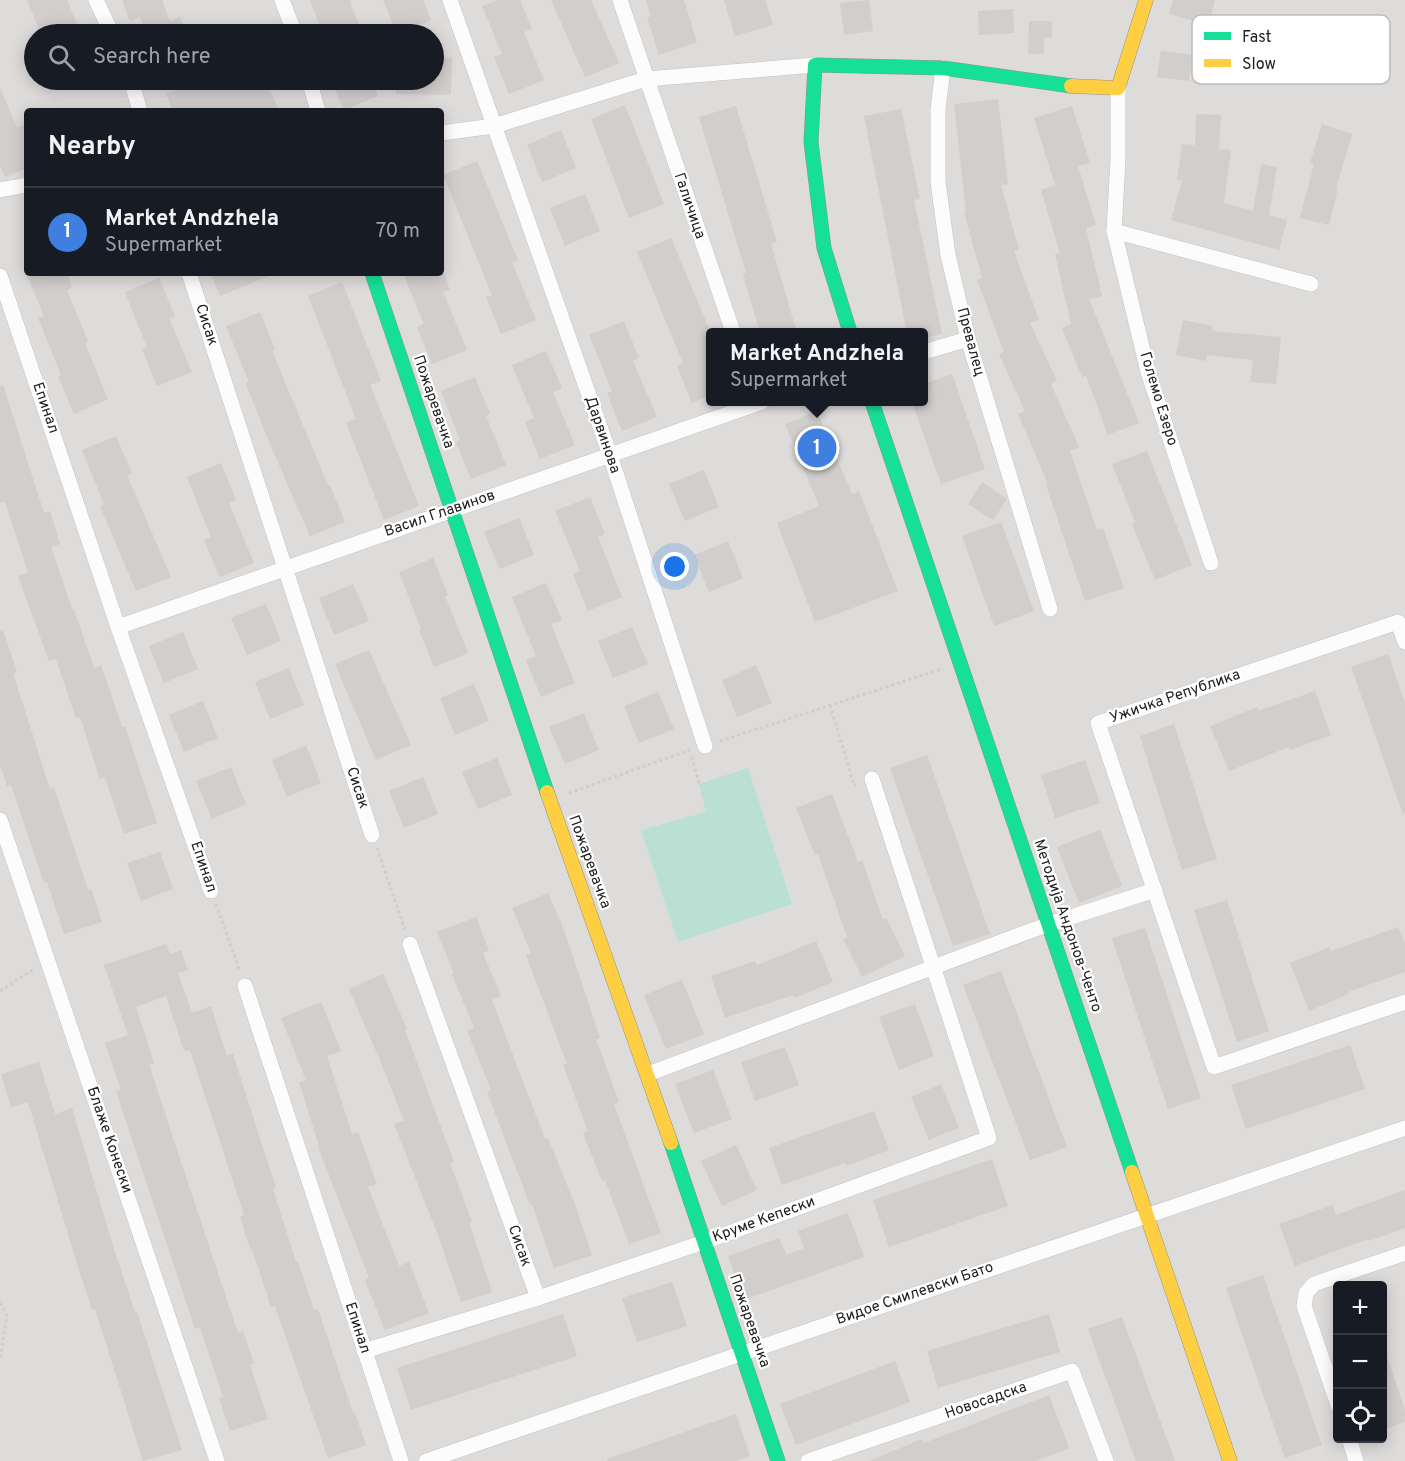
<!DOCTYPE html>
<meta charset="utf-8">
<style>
:root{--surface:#171b24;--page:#20242c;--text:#f1f3f6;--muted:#9ea1a6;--line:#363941;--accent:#686766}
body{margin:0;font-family:Overpass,sans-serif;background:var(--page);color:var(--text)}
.controls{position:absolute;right:18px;bottom:18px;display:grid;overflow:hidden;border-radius:6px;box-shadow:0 3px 15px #0003}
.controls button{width:54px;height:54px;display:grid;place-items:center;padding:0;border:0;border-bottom:2px solid var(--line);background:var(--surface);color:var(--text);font:30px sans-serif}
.you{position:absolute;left:675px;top:567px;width:21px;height:21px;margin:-15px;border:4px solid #fff;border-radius:50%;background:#1a73e8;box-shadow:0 0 0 9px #1a73e833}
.badge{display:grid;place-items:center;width:39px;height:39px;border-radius:50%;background:var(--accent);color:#fff;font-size:20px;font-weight:700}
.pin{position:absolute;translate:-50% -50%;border:3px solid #fff;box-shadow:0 2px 6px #0006}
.popup{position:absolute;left:706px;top:328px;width:222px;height:78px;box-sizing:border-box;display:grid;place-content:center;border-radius:6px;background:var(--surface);filter:drop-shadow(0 2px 4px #0005);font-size:20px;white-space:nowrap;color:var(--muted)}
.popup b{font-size:22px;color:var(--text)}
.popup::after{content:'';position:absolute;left:50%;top:100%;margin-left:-12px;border:12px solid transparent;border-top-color:var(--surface)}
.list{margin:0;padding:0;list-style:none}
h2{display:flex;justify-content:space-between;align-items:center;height:78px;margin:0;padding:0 24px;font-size:26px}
h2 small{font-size:20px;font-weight:400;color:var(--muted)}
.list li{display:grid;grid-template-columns:39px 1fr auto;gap:18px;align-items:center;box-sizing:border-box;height:90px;padding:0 24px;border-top:2px solid var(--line)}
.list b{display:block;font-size:22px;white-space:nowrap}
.list p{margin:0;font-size:20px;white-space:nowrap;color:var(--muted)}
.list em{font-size:20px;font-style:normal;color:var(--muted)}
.icon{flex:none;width:33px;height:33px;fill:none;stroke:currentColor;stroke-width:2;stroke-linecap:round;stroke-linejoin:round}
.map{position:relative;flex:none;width:1405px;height:1461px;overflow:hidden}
.search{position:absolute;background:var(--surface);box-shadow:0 3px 15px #0003;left:24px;top:24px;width:420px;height:66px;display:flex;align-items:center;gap:15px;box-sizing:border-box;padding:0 21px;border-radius:33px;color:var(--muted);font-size:22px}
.panel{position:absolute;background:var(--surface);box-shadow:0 3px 15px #0003;left:24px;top:108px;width:420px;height:168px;border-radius:6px}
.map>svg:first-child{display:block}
.residential{fill:#dddcda;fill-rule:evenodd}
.pitch{fill:#b9e0d2}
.building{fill:#d1cecc}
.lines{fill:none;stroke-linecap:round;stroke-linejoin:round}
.street-casing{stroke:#c4c3c1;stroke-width:16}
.fast-casing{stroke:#949682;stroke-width:15}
.slow-casing{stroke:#949682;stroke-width:15}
.path{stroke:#d6cbc9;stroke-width:3;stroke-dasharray:3 3;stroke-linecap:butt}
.street{stroke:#fcfcfc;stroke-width:15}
.fast{stroke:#16e098;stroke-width:14}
.slow{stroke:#ffcf43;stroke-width:14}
.labels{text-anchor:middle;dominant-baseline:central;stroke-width:4.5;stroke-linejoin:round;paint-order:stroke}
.street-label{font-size:15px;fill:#202020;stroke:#fff}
.key{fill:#fff;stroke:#bcbcbc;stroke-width:1.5}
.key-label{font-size:16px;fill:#202020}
</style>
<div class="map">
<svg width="1405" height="1461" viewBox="0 0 1405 1461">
<rect width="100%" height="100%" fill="#eeece9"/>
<path class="residential" d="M0 0H1405V1461H0ZM34 34H434V80H34ZM27 111H441V273H27ZM710 332H924V402H710ZM1338 1286H1382V1438H1338Z"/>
<path class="pitch" d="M748 768 792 904 678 942 641 830 706 812 699 784Z"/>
<g class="building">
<path d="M27 0H67L78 26 56 34H41Z"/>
<path d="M122 0H162L170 21 180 17 187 34H139L146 31 140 17 130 21Z"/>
<path d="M310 0H351V5L363 34H323Z"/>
<path d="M383 0H423L431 20 397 34Z"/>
<path d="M498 0H520L532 29 524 32 544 80 509 94 494 57 502 54 482 6Z"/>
<path d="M551 0H591L619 63 585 77Z"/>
<path d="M646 0H684L697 42 659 55 647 17 651 16Z"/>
<path d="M724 0H765L773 25 735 36Z"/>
<path d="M869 0 873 31 844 35 840 3Z"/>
<path d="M1173 0H1215L1208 25 1169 14Z"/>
<path d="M1013 9 1014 33 979 35 978 11Z"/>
<path d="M1029 21H1052V38H1044V54H1028Z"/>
<path d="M1161 51 1193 55 1189 81 1157 77Z"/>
<path d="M434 57 452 58 451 95 396 94 397 80H434Z"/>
<path d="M200 80H266L279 111H173L166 94Z"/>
<path d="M331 80H372L378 96 344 110Z"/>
<path d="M0 88 17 128 27 124V168L5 177 0 165Z"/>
<path d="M998 99 1008 184 1001 185 1019 250 1014 251 1039 320 1030 323 1057 381 1051 384 1079 447 1070 451 1097 530 1103 528 1124 588 1085 601 1046 485 1048 484 1018 414 1025 411 999 354 1004 352 977 280 982 278 964 212H966L954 104Z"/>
<path d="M625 105 664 204 629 218 591 119Z"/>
<path d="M736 106 777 242 771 244 797 333H760L743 274 746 273 699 117Z"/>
<path d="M1072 106 1090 163 1078 166 1096 225 1086 228 1102 296 1089 299 1139 423 1108 435 1086 376 1082 377 1062 328 1071 324 1055 254 1060 253 1041 190 1055 185 1034 118Z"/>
<path d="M901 109 920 199 914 200 942 334 924 338V333H907L864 116Z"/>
<path d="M1196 114 1221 115 1219 149 1231 150 1224 203 1253 211 1261 164 1277 167 1269 215 1287 220 1279 250 1171 220 1182 181 1177 180 1182 144 1195 145Z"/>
<path d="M1322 124 1352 134 1336 188H1338L1329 225 1300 218 1314 164 1310 163Z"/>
<path d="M561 130 576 168 542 182 527 145Z"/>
<path d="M477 161 518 260 512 262 536 320 501 334 486 297 492 295 443 175Z"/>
<path d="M585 194 600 231 565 246 550 208Z"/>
<path d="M671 238 711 333V395L692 403 677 366 683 363 637 252Z"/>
<path d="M26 273H67L72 287 67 290 88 341 85 343 108 399 74 414 58 376 61 375 38 318 44 316Z"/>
<path d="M210 273H276L220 296Z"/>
<path d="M403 273H444L450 290 443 292 467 350 432 364 417 327 424 324Z"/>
<path d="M159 278 175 316 169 318 192 372 157 386 142 349 147 347 125 292Z"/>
<path d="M342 282 381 381 370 385 419 506 384 520 346 423 356 419 308 296Z"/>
<path d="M260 312 275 349 272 351 328 485H330L345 522 310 536 270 444 246 384 249 382 226 326Z"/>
<path d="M1183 320 1213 326 1212 331 1281 337 1276 384 1250 382 1253 360 1207 355 1206 361 1176 355Z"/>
<path d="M624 321 639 358 633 361 657 417 622 431 607 393 612 391 589 335Z"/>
<path d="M546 351 562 388 553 392 575 445 540 459 525 422 534 418 512 365Z"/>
<path d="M952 374 985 469 941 484 912 402H924V384Z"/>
<path d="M475 377 490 414 486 416 506 465 471 479 456 442 460 440 441 391Z"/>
<path d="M3 385 44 513 50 511 60 544 51 547 72 609H74L94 668 101 665 122 727 125 726 157 823 124 834 105 777 100 779 80 717 76 718 56 659 49 661 18 576 28 572 5 502 0 503V386Z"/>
<path d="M817 411 852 494 859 491 898 591 815 622 777 523 819 506 785 424Z"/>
<path d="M116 436 132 473 127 475 171 577 136 591 100 506 104 504 82 450Z"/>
<path d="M1147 451 1192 565 1155 580 1132 524 1135 522 1112 464Z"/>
<path d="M221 463 236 500 229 503 254 563 220 577 204 540 211 537 187 477Z"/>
<path d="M704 470 719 507 685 521 669 484Z"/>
<path d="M982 482 1007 499 993 520 968 504Z"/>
<path d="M590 497 605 534 598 537 622 597 588 611 573 574 580 571 555 511Z"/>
<path d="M519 518 534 555 500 569 484 532Z"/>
<path d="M1001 522 1034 611 994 626 962 536Z"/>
<path d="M728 541 743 578 709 592 694 555Z"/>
<path d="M433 558 448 595 445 596 468 653 434 667 419 630 421 629 399 572Z"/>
<path d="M546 583 562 620 551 624 575 683 541 697 526 660 536 656 512 597Z"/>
<path d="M353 584 369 621 334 635 319 598Z"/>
<path d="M266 604 281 641 247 655 231 618Z"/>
<path d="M632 627 648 664 613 678 598 641Z"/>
<path d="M3 630 17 672 13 673 50 789 54 788 88 890 91 889 102 922 64 934 47 882 44 883 11 785 7 786 0 765V631Z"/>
<path d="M183 632 198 669 164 683 149 646Z"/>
<path d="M369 650 411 745 376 760 335 664Z"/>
<path d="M1388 654 1405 703V813L1403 814 1351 667Z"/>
<path d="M756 665 772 703 737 717 722 680Z"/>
<path d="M289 668 304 705 270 719 255 682Z"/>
<path d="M474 684 489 721 455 735 440 698Z"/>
<path d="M1315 691 1331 735 1290 750 1289 747 1229 771 1210 726 1257 707 1258 711Z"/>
<path d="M658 692 674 729 639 743 624 706Z"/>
<path d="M203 701 218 738 184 752 169 715Z"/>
<path d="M584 713 599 750 565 764 549 727Z"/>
<path d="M1174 724 1217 859 1182 870 1140 736Z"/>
<path d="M306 745 321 783 287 797 272 760Z"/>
<path d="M927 755 990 934 953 946 890 768Z"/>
<path d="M497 758 512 795 478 809 462 772Z"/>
<path d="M1085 760 1100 803 1055 818 1041 775Z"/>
<path d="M231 767 246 804 212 819 196 781Z"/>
<path d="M423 777 438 814 404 828 389 791Z"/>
<path d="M832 794 858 862 862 860 883 920 886 918 905 956 862 977 843 939 847 937 818 854 815 855 796 808Z"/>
<path d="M1100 830 1122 886 1079 903 1057 847Z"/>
<path d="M160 852 173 889 141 901 127 863Z"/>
<path d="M548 893 564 930 600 1038 596 1039 619 1102 614 1104 661 1233 629 1244 605 1180 602 1181 583 1133 588 1131 563 1065 567 1064 526 955 531 953 512 908Z"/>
<path d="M1227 900 1269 1031 1237 1042 1194 910Z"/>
<path d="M476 917 489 951 483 953 501 996 492 1000 545 1139 548 1138 574 1202 592 1255 554 1268 532 1204 530 1205 487 1092 491 1090 467 1031 474 1028 452 974H454L437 932Z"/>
<path d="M1398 927 1405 944V972L1348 992 1349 994 1309 1011 1290 963 1329 947 1331 951Z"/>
<path d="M1145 928 1201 1098 1168 1109 1112 938Z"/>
<path d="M816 941 833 982 794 998 793 995 725 1018 711 976 755 961 757 965Z"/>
<path d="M166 944 170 954 181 950 188 970 178 973 192 1013 211 1006 227 1056 233 1054 276 1188 273 1189 296 1262H298L314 1310 318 1309 353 1413H355L366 1445 328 1458 275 1306 271 1307 252 1249H250L240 1217 244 1215 190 1050 184 1051 166 996 136 1007 154 1063 149 1065 238 1333 243 1331 254 1364 250 1365 268 1419 230 1431 219 1398 223 1397 200 1327 195 1329 116 1091 121 1090 105 1043 128 1035 104 965Z"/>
<path d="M1001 971 1067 1147 1030 1160 963 985Z"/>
<path d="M383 974 407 1029 405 1030 454 1162 450 1163 472 1222 469 1223 492 1292 461 1302 438 1235 394 1124 404 1121 379 1058 349 989Z"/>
<path d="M682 980 704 1034 666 1049 644 995Z"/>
<path d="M321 1002 341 1051 327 1056 352 1134 358 1132 377 1184 368 1187 399 1266 409 1262 429 1313 385 1330 365 1280 369 1278 318 1147 319 1146 299 1082 306 1080 281 1018Z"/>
<path d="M915 1004 934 1056 899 1070 879 1017Z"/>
<path d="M1350 1045 1365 1089 1246 1129 1231 1085Z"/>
<path d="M785 1047 799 1085 755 1101 741 1062Z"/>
<path d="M39 1062 55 1114 72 1108 113 1246 135 1312H137L182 1450 143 1461 95 1309H92L81 1277 28 1102 11 1107 1 1074Z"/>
<path d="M713 1070 732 1119 694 1133 675 1084Z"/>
<path d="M941 1084 959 1128 929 1140 911 1097Z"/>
<path d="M874 1111 889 1150 846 1166 845 1163 782 1185 769 1148Z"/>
<path d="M736 1145 757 1190 722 1206 701 1161Z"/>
<path d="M992 1159 1008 1206 889 1247 873 1200Z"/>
<path d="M1405 1190V1228L1369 1241 1368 1239 1295 1266 1279 1224 1332 1205 1336 1215Z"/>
<path d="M848 1213 864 1257 744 1300 728 1256 779 1238 787 1255 804 1248 798 1231Z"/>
<path d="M1263 1275 1322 1445 1285 1458 1226 1288Z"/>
<path d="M672 1282 687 1326 637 1342 622 1298Z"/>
<path d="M563 1314 577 1356 411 1410 397 1368Z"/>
<path d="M1049 1314 1060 1352 938 1388 927 1351Z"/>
<path d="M1122 1317 1175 1461H1136L1088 1329Z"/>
<path d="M1385 1351 1405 1410V1422L1383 1430V1352Z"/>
<path d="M895 1361 910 1402 796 1445 780 1404Z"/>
<path d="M1049 1395 1069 1448 1036 1461H869L922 1439 924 1443Z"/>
<path d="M736 1414 750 1456 735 1461H607V1459Z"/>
</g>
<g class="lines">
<defs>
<g id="street">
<path d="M96 0 112 34"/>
<path d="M282 0 295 34"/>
<path d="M450 0 610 455 705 746"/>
<path d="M620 0 733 332"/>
<path d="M943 68 938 110V182L948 255 968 339 1050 609"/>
<path d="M131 80 140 111"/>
<path d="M309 80 318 111"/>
<path d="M1118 88V160L1114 231 1311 284"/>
<path d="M441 133 494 126 646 79 815 65"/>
<path d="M0 190 27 185"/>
<path d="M1114 231 1148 372 1211 563"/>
<path d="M189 273 372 835"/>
<path d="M0 276 118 627 211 891"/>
<path d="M924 352 968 339"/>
<path d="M118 627 762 402"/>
<path d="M1405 642 1398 622 1098 723 1214 1067 1405 1002"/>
<path d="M0 820 217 1461"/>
<path d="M410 944 538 1298"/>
<path d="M245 986 401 1461"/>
<path d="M648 1074 1049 924 1155 890"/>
<path d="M364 1351 538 1298 704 1242 989 1138 872 779"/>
<path d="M1338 1405 1304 1306 1306 1293 1314 1284 1405 1253"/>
<path d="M1349 1438 1356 1461"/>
<path d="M426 1461 1405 1128"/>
<path d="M808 1461 1072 1371 1106 1461"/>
</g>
<g id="fast">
<path d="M372 273 547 792"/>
<path d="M850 332 824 248 811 142 815 65 943 68 1071 86"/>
<path d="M872 402 1132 1172"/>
<path d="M671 1143 778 1461"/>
</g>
<g id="slow">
<path d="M1071 86 1118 88 1146 0"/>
<path d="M547 792 671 1143"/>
<path d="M1132 1172 1230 1461"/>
</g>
</defs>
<use href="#street" class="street-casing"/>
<use href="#fast" class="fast-casing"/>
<use href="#slow" class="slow-casing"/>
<g class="path">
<path d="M830 705 854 785H856"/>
<path d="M720 741 942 669"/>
<path d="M692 757 699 784"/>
<path d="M569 793 690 750"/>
<path d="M377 848 405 930"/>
<path d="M216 904 240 972"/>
<path d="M0 991 34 969"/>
<path d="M0 1303 7 1316 0 1359"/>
</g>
<use href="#street" class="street"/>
<use href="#fast" class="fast"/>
<use href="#slow" class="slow"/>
</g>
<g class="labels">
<g class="street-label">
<text transform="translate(689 206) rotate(71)">Галичица</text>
<text transform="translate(206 325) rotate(72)">Сисак</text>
<text transform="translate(970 342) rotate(75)">Превалец</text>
<text transform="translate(1158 399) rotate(73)">Големо Езеро</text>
<text transform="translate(433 402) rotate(71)">Пожаревачка</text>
<text transform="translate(45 408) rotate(71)">Епинал</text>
<text transform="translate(602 435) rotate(71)">Дарвинова</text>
<text transform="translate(440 514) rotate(-19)">Васил Главинов</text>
<text transform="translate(1175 697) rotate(-19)">Ужичка Република</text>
<text transform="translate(357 788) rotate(72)">Сисак</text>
<text transform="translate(589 862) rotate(70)">Пожаревачка</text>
<text transform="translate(203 867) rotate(71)">Епинал</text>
<text transform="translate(1067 926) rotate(71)">Методија Андонов-Ченто</text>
<text transform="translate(109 1140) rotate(71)">Блаже Конески</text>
<text transform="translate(764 1220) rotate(-20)">Круме Кепески</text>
<text transform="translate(519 1246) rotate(70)">Сисак</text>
<text transform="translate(915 1294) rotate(-19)">Видое Смилевски Бато</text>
<text transform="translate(749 1321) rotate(71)">Пожаревачка</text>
<text transform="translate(357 1328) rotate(72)">Епинал</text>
<text transform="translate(986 1401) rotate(-19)">Новосадска</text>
</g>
</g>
<rect x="1192" y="15" width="198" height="69" rx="9" class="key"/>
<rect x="1204" y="32" width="27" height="8" fill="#16e098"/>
<rect x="1204" y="59" width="27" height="8" fill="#ffcf43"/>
<g class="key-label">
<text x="1242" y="42">Fast</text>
<text x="1242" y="69">Slow</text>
</g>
</svg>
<div class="controls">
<button>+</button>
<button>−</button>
<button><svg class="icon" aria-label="locate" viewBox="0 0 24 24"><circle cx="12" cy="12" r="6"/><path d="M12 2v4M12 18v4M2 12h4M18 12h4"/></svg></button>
</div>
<div class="you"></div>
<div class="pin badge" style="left:817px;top:448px;background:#3f7fe0">1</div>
<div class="popup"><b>Market Andzhela</b>Supermarket</div>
<div class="search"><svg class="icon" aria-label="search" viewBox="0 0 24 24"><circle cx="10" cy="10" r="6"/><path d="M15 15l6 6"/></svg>Search here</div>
<section class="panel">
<h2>Nearby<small></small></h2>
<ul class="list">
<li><span class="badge" style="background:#3f7fe0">1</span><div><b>Market Andzhela</b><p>Supermarket</p></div><em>70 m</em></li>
</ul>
</section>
</div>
